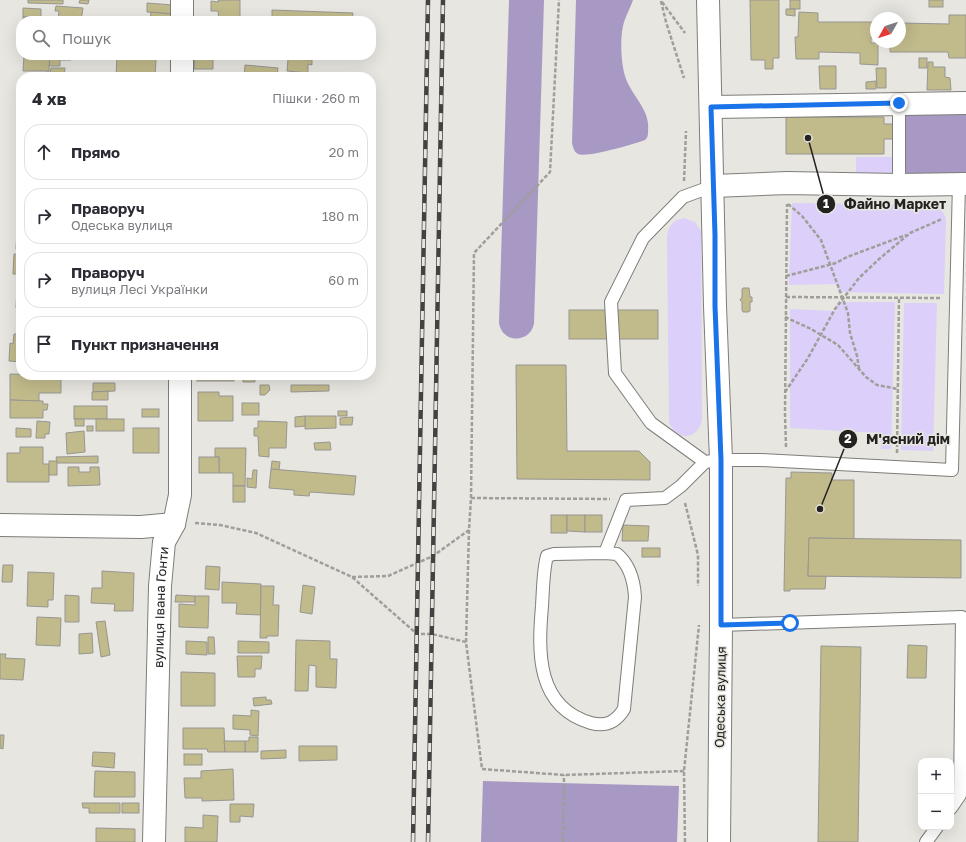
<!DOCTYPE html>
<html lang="uk">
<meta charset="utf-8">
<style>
:root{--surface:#fff;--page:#f2f2f3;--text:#2b2b33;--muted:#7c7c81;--line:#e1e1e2}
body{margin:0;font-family:"Golos Text",sans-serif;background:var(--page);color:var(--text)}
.controls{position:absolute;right:12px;bottom:12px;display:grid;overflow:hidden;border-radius:8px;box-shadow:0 4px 16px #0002}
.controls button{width:36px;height:36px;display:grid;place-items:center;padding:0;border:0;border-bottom:1px solid var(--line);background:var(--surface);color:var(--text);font:20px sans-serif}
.compass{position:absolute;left:870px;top:12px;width:36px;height:36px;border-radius:50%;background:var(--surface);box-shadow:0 4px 16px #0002;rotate:231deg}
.stop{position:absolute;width:12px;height:12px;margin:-9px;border:3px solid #1a73e8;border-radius:50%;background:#fff}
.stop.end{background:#1a73e8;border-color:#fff;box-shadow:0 1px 4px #0008}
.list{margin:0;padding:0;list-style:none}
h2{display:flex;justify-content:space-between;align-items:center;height:52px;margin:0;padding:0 16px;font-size:17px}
h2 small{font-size:13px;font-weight:400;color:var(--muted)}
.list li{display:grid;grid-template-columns:26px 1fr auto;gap:12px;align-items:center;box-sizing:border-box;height:56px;margin:0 8px 8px;padding:0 8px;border:1px solid var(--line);border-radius:16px}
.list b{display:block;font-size:15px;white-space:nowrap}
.list p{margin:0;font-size:13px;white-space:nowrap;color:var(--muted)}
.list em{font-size:13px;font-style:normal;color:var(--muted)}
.icon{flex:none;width:22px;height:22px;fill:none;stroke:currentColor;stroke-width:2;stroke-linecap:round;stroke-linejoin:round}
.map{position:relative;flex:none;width:966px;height:842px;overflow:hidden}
.search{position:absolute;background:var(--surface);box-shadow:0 4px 16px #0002;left:16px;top:16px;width:360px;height:44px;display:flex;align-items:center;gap:10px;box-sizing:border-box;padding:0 14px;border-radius:16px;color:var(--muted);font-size:15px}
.panel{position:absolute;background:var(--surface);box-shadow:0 4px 16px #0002;left:16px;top:72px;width:360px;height:308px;border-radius:16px}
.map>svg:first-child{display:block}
.green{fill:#dccff9}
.forest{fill:#a799c4}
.building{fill:#c1ba8b;stroke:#979692}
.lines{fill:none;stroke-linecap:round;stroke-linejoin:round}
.service-casing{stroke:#7e7d79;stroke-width:14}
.minor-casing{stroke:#7e7d79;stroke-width:24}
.secondary-casing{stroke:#7e7d79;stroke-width:24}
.path{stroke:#9f9e9a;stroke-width:2.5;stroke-dasharray:4 2;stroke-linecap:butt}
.service{stroke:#fff;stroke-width:12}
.minor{stroke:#fff;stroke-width:22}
.secondary{stroke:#fff;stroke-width:22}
.rail-casing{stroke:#434241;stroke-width:4.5}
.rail{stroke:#e7e6e1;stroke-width:3;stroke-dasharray:9;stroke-linecap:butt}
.route{stroke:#1a73e8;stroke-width:5}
.labels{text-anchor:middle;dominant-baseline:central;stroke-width:3;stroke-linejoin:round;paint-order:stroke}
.street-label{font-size:13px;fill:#232221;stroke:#e7e6e1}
.leader{fill:none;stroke:#232221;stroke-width:1.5}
.callout-dot{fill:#232221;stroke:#e7e6e1;stroke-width:1.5}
.mark-label{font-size:12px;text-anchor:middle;font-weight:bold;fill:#fff}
.callout-label{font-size:14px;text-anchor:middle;font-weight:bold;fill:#232221;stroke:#e7e6e1;stroke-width:3;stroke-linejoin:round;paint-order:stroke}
</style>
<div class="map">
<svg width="966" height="842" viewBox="0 0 966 842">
<rect width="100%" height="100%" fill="#e7e6e1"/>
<g class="green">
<path d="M856 157H895V176L856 177Z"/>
<path d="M792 203 934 205 943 212 946 219 944 294 839 292 838 284 789 285Z"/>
<path d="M684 218 695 222 701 231 702 418C700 439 678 443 669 423L667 237C668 226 673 220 684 218Z"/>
<path d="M837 302H895L891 449H881L880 433 790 428V309L837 311Z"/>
<path d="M904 303H937L933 451 901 450Z"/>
</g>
<g class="forest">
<path d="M509 0H544L534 324C529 344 502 343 499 323Z"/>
<path d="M576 0H633C630 9 625 17 623 26 620 39 621 63 625 76 631 96 651 109 648 132 648 135 648 137 645 140 634 144 587 158 578 154 574 152 573 147 572 143Z"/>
<path d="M966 108V178L905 177V109Z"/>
<path d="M483 781 679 786 677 842H481Z"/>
</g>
<g class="building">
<path d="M28 0H63V4L28 3Z"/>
<path d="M80 0H89L88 4 79 3Z"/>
<path d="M218 0H240V21H219L218 11H211V1L219 2Z"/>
<path d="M750 0H779V58H773V69H765V60H751Z"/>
<rect x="790" y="0" width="10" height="9"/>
<rect x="929" y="0" width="14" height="7"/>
<path d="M147 3 173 5V14L147 12Z"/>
<path d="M56 6 83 8 81 21 58 20 59 11H55Z"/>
<path d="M23 8 41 9V18L23 17Z"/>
<path d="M786 9H795V16L786 15Z"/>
<path d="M272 10 353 13 352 21H272Z"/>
<path d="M151 12 171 14 170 21H150Z"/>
<path d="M799 12 818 13V22H876V38H871V43H878V65L860 64V53L819 52V59H796L795 37H798Z"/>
<path d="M949 15H966V58H949L948 52H890V42H900V23L949 24Z"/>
<path d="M886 16 898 17V18H886Z"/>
<path d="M23 17 41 18V21H23Z"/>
<path d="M24 55H50L49 71H23Z"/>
<path d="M50 55H71V60H60V66H49Z"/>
<path d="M117 55H141V59H156L155 77H116Z"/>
<path d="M195 57 213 58V69H194Z"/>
<rect x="919" y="58" width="8" height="10"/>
<path d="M288 59 312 60V65L308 64V73L287 71Z"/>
<path d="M928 62H933V67H945V77L950 78 951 90H927Z"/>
<path d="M245 65 278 68 277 77H244Z"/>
<path d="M819 66H836V89H820Z"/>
<path d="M51 68H65L64 77H46V72H50Z"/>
<path d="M876 68H886V88H877Z"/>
<path d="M876 81V89H866V82Z"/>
<path d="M786 117H884V124H894V139H884V154H786Z"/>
<path d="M21 149V188H19Z"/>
<path d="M18 212H21V249H16Z"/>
<path d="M14 254 21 255V274H13Z"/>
<path d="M743 288H749L750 297H752V302H750V311L748 312H743L742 310V302L740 300 742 297V289Z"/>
<path d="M17 289H21V309L16 308Z"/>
<rect x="569" y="310" width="89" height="29"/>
<path d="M14 334H21V362L9 361 10 343 13 344Z"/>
<path d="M516 365H566L567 451H639L650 462V480L517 479Z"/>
<path d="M10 374 61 375V393H39V401L10 400Z"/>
<path d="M69 375H83V377L69 376Z"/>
<rect x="197" y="375" width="37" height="6"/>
<path d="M242 375H255V382H243Z"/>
<path d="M93 383H115V391L93 392Z"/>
<path d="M260 385H269L270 390 265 395H260Z"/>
<path d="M291 385H329V391L291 392Z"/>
<path d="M108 391V400H92V392Z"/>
<path d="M198 392H219V396H233V421H198Z"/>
<path d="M10 400 43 401V404H48L47 410H43V418H10Z"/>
<rect x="242" y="403" width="17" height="12"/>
<rect x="74" y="406" width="33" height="13"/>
<rect x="142" y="409" width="17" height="8"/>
<rect x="338" y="411" width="9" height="5"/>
<path d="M305 416H336V428L305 429Z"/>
<path d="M305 416V426L295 427V417Z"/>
<path d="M353 417 352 425H340V418Z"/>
<rect x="75" y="419" width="9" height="7"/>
<rect x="96" y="419" width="28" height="12"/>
<path d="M37 421 50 422 49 434H45V438H36Z"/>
<path d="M258 421 287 422 286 448H269V457L259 456 258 436H254V428H258Z"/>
<rect x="87" y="426" width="6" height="5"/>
<path d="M16 428 31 429V437H16Z"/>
<rect x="133" y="428" width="26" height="25"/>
<path d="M84 431 85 452 67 454 66 433Z"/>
<path d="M330 442 331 450H315L314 443Z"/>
<path d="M20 447H43V464H49V482H7V453H20Z"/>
<path d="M215 448H246L245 486H233V473H219V457H215Z"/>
<path d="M98 456V463H57L56 457Z"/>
<rect x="199" y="457" width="20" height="16"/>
<rect x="49" y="461" width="8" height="14"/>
<path d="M272 461 280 462 279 470 271 469Z"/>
<path d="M68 467H79V472H90V467H99L100 485 68 486Z"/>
<path d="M271 469 356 476 354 495 310 492 309 496 294 495V490L269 488Z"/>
<path d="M253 470H257L256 488 247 487V478L252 479Z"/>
<path d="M791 472 832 473V480H854V539L809 538 808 576H826L825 589H790V591H784L786 478H791Z"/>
<rect x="233" y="486" width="12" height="16"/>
<rect x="551" y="515" width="16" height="18"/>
<path d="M567 515H585V532L567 531Z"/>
<rect x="585" y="515" width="17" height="17"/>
<path d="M623 525 649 526 648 541H622Z"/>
<path d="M809 538 961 540V578L808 576Z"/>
<rect x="642" y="548" width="18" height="9"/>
<path d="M3 565H13L12 582H2Z"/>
<path d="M206 566 220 567 219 590 205 589Z"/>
<path d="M102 571 134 573 133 611H114L115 604 91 603 92 588H102Z"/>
<path d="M28 572 54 573 53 600H48V607L27 606Z"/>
<path d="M222 582 261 584V615L236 614 237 603H222Z"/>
<path d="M303 585 315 587 312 614 300 612Z"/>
<path d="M261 586H274L273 605H279L278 636H267V638H260Z"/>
<path d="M65 595 79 596V622H65Z"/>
<path d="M176 595 195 596V602H175Z"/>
<path d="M195 596H209L208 628 179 627V604L195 605Z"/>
<path d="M37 617 61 618 60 646 36 645Z"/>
<path d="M105 621 110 655 101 657 96 622Z"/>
<path d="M92 633 93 653 79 654V634Z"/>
<path d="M208 637H214L215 654H208Z"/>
<path d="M296 640 330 641V659H337L336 688 316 687V666L309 665 308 691H295Z"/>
<path d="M186 641 207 642V655L186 654Z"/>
<path d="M238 641 269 642V653H238Z"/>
<path d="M908 645 927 646 926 678H907Z"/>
<path d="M821 646 861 647 858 842H818Z"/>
<path d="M0 654H6L5 658 25 659 23 680 0 679Z"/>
<path d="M237 656H262L261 669H255V677H238Z"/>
<path d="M181 672 215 673V706H181Z"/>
<path d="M266 697V700H271L272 704 254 706 253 698Z"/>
<path d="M251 710 259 711 258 736 250 735V730L233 729V715L251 716Z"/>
<path d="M183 728H224L225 752H208L207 749H183Z"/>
<path d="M0 735H4L3 749 0 748Z"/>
<path d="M249 737H258V752H245V741H249Z"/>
<path d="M224 741H245V752H225Z"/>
<path d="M299 746H337V760L299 761Z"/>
<path d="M286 750V758L261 759V751Z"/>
<path d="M93 752 115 753 114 768 92 766Z"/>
<rect x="184" y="754" width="18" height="11"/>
<path d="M233 769 234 800 202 801V798H185L184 778H201V771Z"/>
<path d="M95 771 135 772V797H94Z"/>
<path d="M82 803H120V813H89V808H83Z"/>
<rect x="122" y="803" width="17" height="10"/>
<path d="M230 804H254L253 817 240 816V822H230Z"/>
<path d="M203 815 218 816 217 842H185V827L203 828Z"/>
<path d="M96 828 135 829V842H96Z"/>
</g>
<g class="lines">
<defs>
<g id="service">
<path d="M899 103V185"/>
<path d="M713 186 683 197 643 238 611 302 615 373 651 423 705 462 721 460H760L952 470 959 183"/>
<path d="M605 553 617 554C630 565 634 580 635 597L624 709C616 722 606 727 591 723 536 707 538 652 542 606 543 590 543 575 546 560L547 556 554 554 605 553 626 500 665 498 681 486 705 462"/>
<path d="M721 625 962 617 960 795 951 808"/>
<path d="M926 842 937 827"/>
</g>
<g id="minor">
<path d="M182 21V0"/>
<path d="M182 77V55"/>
<path d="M711 107 966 103"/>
<path d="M713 186 787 183 899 185 966 184"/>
<path d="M0 525 141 527 174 524"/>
<path id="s1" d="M154 842 160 586 164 542 174 524 180 495V375"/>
</g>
<path id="secondary" d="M708 0 715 306 721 460V625L719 842"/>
</defs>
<use href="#service" class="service-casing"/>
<use href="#minor" class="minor-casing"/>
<use href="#secondary" class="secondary-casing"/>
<g class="path">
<path d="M661 1 666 22 684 78"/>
<path d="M662 2 685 33"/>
<path d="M684 181 686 131"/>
<path d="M788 204 802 216 821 240 848 313 850 333 857 356 859 368"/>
<path d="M786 276 836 263 847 257 906 235"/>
<path d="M786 297 941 298"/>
<path d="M785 317 811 329 838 345 866 377 877 385 898 389"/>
<path d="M785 392 808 358 835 309 859 278 878 260 910 233 942 219"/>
<path d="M786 447 785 414 787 204"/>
<path d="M897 453 899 297"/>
<path d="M471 498 610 499"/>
<path d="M685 503 698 555V586"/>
<path d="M195 523 220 525 256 533 352 577 417 634H432L466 642 482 769 564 775 684 771"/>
<path d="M352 577 388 576 433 556 469 530"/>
<path d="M466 642 469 530 471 498 474 253 550 172 559 0"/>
<path d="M563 842 564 775"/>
<path d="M685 842 684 771 699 625"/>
</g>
<use href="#service" class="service"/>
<use href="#minor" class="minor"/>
<use href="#secondary" class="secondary"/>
<defs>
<g id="rail">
<path d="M413 842 428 0"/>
<path d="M428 842 443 0"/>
</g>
</defs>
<use href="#rail" class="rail-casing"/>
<use href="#rail" class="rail"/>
</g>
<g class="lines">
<path class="route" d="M790 623 721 625V460L715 306V235L711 107 899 103"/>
</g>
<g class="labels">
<g class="street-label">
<text stroke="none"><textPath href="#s1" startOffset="235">вулиця Івана Гонти</textPath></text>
<text transform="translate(720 697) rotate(-89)">Одеська вулиця</text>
</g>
</g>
<path class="leader" d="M808 138L826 204M820 509L848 439"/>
<g class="callout-dot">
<circle cx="808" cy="138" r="4"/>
<circle cx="820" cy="509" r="4"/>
<circle cx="826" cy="204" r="10"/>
<circle cx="848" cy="439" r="10"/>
</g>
<g class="mark-label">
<text x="826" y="208">1</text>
<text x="848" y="443">2</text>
</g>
<g class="callout-label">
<text x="895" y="209">Файно Маркет</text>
<text x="908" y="444">М'ясний дім</text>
</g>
</svg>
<div class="controls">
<button>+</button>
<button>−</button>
</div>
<svg class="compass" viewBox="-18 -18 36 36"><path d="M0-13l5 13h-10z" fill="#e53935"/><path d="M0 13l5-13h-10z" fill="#7c7c81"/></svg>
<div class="stop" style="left:790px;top:623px"></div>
<div class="stop end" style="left:899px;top:103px"></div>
<div class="search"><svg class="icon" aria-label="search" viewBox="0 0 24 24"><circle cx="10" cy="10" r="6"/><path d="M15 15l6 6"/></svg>Пошук</div>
<section class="panel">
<h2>4 хв<small>Пішки · 260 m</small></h2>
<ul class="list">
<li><svg class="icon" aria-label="ahead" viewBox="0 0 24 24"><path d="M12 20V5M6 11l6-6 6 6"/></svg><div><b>Прямо</b></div><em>20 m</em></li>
<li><svg class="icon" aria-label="right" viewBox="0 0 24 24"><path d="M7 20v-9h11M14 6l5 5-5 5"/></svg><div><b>Праворуч</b><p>Одеська вулиця</p></div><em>180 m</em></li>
<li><svg class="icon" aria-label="right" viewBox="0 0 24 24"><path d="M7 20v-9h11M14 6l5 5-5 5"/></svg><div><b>Праворуч</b><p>вулиця Лесі Українки</p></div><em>60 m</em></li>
<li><svg class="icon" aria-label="arrive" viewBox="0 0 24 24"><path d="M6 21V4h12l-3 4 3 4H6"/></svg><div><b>Пункт призначення</b></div></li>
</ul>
</section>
</div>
